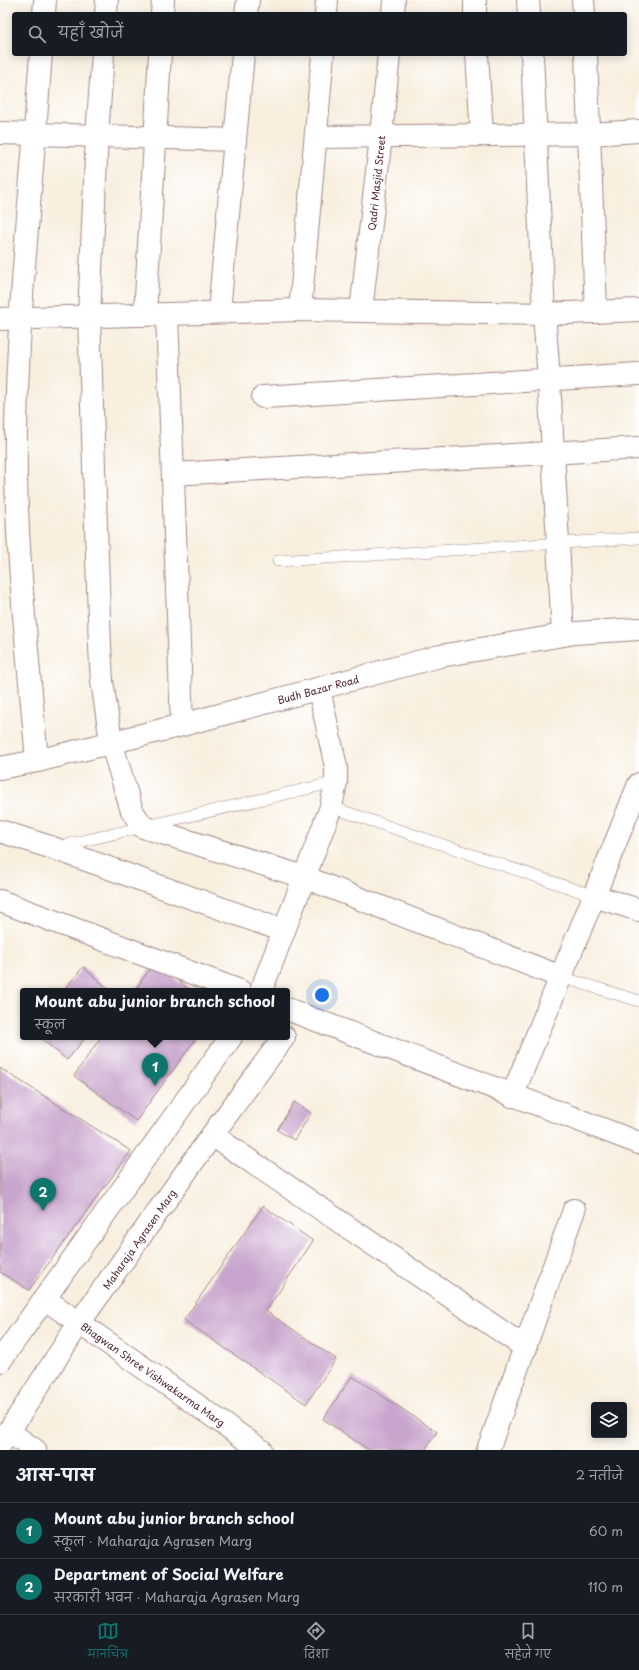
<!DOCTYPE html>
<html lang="hi">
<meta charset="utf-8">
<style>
:root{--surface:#171b24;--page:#20242c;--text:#f1f3f6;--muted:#9ea1a6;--line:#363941;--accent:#0f766e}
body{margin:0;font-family:"Playpen Sans","Playpen Sans Deva",sans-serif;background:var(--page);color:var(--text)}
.controls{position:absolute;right:12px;bottom:12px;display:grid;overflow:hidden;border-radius:4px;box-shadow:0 2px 10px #0003}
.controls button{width:36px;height:36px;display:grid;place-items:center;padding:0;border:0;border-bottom:1px solid var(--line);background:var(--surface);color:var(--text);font:20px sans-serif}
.you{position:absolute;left:322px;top:995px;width:14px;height:14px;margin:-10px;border:3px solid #fff;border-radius:50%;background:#1a73e8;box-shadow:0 0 0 6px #1a73e833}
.badge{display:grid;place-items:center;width:26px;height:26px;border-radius:50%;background:var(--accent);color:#fff;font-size:13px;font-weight:700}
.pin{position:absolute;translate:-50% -33px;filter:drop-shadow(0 1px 2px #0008)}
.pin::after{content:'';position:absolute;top:21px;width:14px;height:12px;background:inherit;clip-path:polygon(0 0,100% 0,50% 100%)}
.popup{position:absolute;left:20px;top:988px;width:270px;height:52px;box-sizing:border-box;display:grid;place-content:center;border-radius:4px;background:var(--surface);filter:drop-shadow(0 1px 3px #0005);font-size:13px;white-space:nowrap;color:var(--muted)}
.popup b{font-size:15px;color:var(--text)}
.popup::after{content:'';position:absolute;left:50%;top:100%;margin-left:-8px;border:8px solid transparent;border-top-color:var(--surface)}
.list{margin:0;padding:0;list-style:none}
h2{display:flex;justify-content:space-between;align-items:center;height:52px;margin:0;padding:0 16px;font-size:17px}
h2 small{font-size:13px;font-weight:400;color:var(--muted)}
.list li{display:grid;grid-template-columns:26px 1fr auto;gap:12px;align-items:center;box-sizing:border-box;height:56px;padding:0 16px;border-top:1px solid var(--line)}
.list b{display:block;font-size:15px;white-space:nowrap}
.list p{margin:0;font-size:13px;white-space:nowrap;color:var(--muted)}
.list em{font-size:13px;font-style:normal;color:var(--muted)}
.icon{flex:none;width:22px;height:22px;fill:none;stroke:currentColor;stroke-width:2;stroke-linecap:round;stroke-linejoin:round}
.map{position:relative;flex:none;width:639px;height:1450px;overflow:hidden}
.search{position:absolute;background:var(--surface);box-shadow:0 2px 10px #0003;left:12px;right:12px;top:12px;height:44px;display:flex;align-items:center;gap:10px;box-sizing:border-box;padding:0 14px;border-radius:4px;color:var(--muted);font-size:15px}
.sheet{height:164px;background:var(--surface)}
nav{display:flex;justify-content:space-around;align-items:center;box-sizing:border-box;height:56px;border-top:1px solid var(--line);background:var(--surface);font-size:11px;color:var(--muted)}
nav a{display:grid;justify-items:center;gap:2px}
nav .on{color:var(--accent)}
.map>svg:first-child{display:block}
.building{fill:#c8a5cc}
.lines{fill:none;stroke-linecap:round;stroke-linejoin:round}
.service-casing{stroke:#a18785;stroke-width:12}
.minor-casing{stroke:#a18785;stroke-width:24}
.tertiary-casing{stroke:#a18785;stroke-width:24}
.service{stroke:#fff;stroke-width:11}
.minor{stroke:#fff;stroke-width:22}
.tertiary{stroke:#fff;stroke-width:22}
.labels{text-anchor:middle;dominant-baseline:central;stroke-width:3;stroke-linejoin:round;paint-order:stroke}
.street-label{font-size:10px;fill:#4a1f2b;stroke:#fff}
</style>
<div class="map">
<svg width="639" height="1450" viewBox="0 0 639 1450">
<rect width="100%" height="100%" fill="#fff"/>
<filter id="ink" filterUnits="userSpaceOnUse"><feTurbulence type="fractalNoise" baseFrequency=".025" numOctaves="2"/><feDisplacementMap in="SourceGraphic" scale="8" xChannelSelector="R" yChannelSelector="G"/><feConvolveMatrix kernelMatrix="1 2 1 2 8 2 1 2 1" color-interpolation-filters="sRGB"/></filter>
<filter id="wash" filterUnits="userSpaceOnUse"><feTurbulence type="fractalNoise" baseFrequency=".012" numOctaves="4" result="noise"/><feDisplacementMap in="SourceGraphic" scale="16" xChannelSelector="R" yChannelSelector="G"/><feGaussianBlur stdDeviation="0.9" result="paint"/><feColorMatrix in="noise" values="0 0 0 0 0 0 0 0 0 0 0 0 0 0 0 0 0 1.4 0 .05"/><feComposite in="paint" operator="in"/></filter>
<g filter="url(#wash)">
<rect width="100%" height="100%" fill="#f8efdf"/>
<g id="blocks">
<g class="building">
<path d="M154 963 192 991H134Z"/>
<path d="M83 967 111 991H63Z"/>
<path d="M39 1037H86L67 1060Z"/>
<path d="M101 1037H197L136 1121 74 1076Z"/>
<path d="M0 1068 131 1151 29 1290 0 1272Z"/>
<path d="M294 1102 311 1113 294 1140 277 1130Z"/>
<path d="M263 1206 313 1241 266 1311 336 1359 306 1404 184 1320Z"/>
<path d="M352 1376 437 1432 425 1450H369L323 1419Z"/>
</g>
</g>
</g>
<g filter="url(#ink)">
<use href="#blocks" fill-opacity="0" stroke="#a18785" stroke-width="1"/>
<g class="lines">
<defs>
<g id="service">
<path d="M278 561 639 538"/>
<path d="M331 807 594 896"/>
<path d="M57 847 336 782"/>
<path d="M561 977 639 1001"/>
</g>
<g id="minor">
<path d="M475 0V14"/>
<path d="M528 0 529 14"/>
<path d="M583 0 584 14"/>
<path d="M44 14 45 0"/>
<path d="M106 14 107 0"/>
<path d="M162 14 163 0"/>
<path d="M246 14 248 0"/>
<path d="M326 14 327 0"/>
<path d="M393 14 394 0"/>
<path d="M103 54 97 135 89 316 100 647 102 681 111 742 132 811 143 827 304 877 561 977"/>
<path d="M477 54 482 135"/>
<path d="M532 54 544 314 549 379 563 635"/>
<path d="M586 54 596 312"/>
<path d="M0 133 235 140"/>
<path d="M316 137 590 134 639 131"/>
<path d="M300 310 323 54"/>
<path d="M361 311 381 136 389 54"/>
<path d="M219 312 243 54"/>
<path d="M167 314 182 725"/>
<path d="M145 315 160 54"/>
<path d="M0 319 300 310 544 314 639 310"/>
<path d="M263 397 639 374"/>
<path d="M173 474 639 448"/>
<path d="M37 761C28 652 14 540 16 431 18 305 32 180 41 54"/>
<path d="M0 768 37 761 182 725 440 656 575 633 639 629"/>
<path d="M639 784 594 896 639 910"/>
<path d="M0 831 53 848 284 931"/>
<path d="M261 991 331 807 336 782V767L319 689"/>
<path d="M512 1096 594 896"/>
<path d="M212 1135 526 1348"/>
<path d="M9 1432 35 1450"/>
<path d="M488 1450 574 1210"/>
</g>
<g id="tertiary">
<path d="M0 901 240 991"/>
<path d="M287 1009 639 1143"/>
<path d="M45 1299 261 1450"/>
<path d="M0 1361 231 1037"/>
<path d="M0 1445 79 1323 212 1135 284 1037"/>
</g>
</defs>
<use href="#service" class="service-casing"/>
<use href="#minor" class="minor-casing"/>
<use href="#tertiary" class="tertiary-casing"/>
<use href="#service" class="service"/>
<use href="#minor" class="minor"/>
<use href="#tertiary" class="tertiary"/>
</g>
</g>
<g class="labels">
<g class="street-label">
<text transform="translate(376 183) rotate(-84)">Qadri Masjid Street</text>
<text transform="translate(318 689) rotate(-15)">Budh Bazar Road</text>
<text transform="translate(139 1239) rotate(-55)">Maharaja Agrasen Marg</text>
<text transform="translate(153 1374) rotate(35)">Bhagwan Shree Vishwakarma Marg</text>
</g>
</g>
</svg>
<div class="controls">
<button><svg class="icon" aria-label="layers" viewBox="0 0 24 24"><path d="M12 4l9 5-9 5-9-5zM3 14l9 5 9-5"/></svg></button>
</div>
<div class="you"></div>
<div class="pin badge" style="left:155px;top:1086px">1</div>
<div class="popup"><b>Mount abu junior branch school</b>स्कूल</div>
<div class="pin badge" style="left:43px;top:1211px">2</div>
<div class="search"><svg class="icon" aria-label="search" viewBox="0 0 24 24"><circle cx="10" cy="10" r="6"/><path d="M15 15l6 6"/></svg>यहाँ खोजें</div>
</div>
<section class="sheet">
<h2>आस-पास<small>2 नतीजे</small></h2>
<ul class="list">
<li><span class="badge">1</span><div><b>Mount abu junior branch school</b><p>स्कूल · Maharaja Agrasen Marg</p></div><em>60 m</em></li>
<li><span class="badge">2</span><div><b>Department of Social Welfare</b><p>सरकारी भवन · Maharaja Agrasen Marg</p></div><em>110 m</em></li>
</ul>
</section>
<nav>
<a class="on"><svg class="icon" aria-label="map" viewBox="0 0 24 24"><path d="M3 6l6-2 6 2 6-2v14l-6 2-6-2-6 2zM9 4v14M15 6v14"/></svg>मानचित्र</a>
<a><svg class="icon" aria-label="directions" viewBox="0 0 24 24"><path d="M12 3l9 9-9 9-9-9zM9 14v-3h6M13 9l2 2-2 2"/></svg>दिशा</a>
<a><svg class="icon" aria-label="saved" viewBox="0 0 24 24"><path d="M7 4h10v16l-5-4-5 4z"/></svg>सहेजे गए</a>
</nav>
